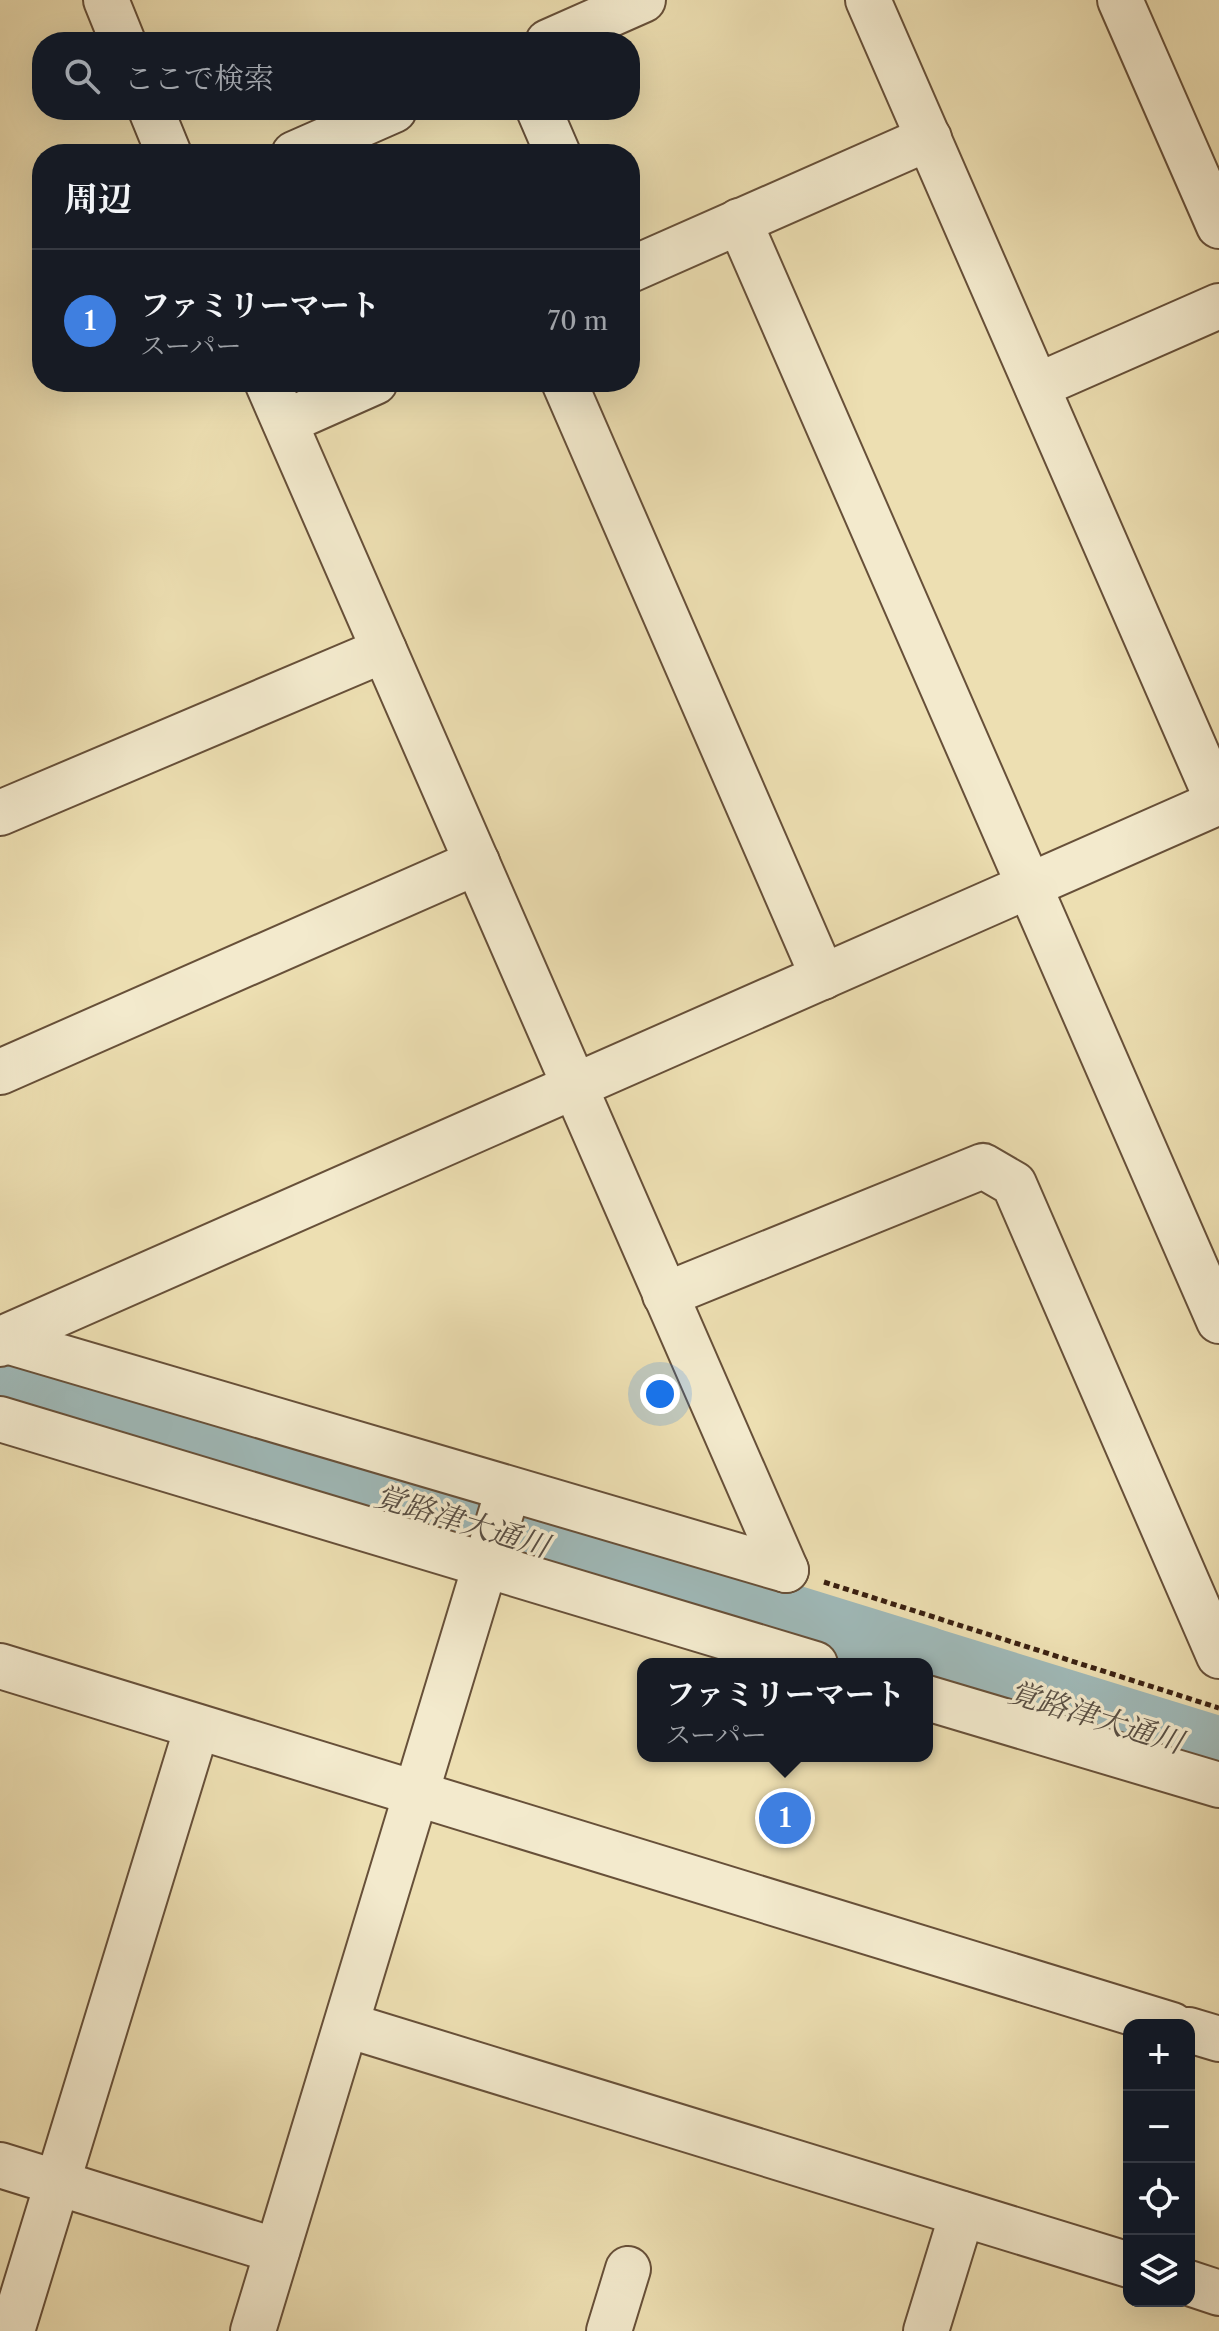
<!DOCTYPE html>
<html lang="ja">
<meta charset="utf-8">
<style>
:root{--surface:#171b24;--page:#20242c;--text:#f1f3f6;--muted:#9ea1a6;--line:#363941;--accent:#b45309}
body{margin:0;font-family:"Libre Caslon Text","Noto Serif JP",serif;background:var(--page);color:var(--text)}
.controls{position:absolute;right:24px;bottom:24px;display:grid;overflow:hidden;border-radius:16px;box-shadow:0 8px 32px #0002}
.controls button{width:72px;height:72px;display:grid;place-items:center;padding:0;border:0;border-bottom:2px solid var(--line);background:var(--surface);color:var(--text);font:40px sans-serif}
.you{position:absolute;left:660px;top:1394px;width:28px;height:28px;margin:-20px;border:6px solid #fff;border-radius:50%;background:#1a73e8;box-shadow:0 0 0 12px #1a73e833}
.badge{display:grid;place-items:center;width:52px;height:52px;border-radius:50%;background:var(--accent);color:#fff;font-size:26px;font-weight:700}
.pin{position:absolute;translate:-50% -50%;border:4px solid #fff;box-shadow:0 2px 8px #0006}
.popup{position:absolute;left:637px;top:1658px;width:296px;height:104px;box-sizing:border-box;display:grid;place-content:center;border-radius:16px;background:var(--surface);filter:drop-shadow(0 2px 6px #0005);font-size:26px;white-space:nowrap;color:var(--muted)}
.popup b{font-size:30px;color:var(--text)}
.popup::after{content:'';position:absolute;left:50%;top:100%;margin-left:-16px;border:16px solid transparent;border-top-color:var(--surface)}
.list{margin:0;padding:0;list-style:none}
h2{display:flex;justify-content:space-between;align-items:center;height:104px;margin:0;padding:0 32px;font-size:34px}
h2 small{font-size:26px;font-weight:400;color:var(--muted)}
.list li{display:grid;grid-template-columns:52px 1fr auto;gap:24px;align-items:center;box-sizing:border-box;height:144px;padding:0 32px;border-top:2px solid var(--line)}
.list b{display:block;font-size:30px;white-space:nowrap}
.list p{margin:0;font-size:26px;white-space:nowrap;color:var(--muted)}
.list em{font-size:26px;font-style:normal;color:var(--muted)}
.icon{flex:none;width:44px;height:44px;fill:none;stroke:currentColor;stroke-width:2;stroke-linecap:round;stroke-linejoin:round}
.map{position:relative;flex:none;width:1219px;height:2331px;overflow:hidden}
.search{position:absolute;background:var(--surface);box-shadow:0 8px 32px #0002;left:32px;top:32px;width:608px;height:88px;display:flex;align-items:center;gap:20px;box-sizing:border-box;padding:0 28px;border-radius:32px;color:var(--muted);font-size:30px}
.panel{position:absolute;background:var(--surface);box-shadow:0 8px 32px #0002;left:32px;top:144px;width:608px;height:248px;border-radius:32px}
.map>svg:first-child{display:block}
.lines{fill:none;stroke-linecap:round;stroke-linejoin:round}
.river{stroke:#9fb9b8;stroke-width:76}
.minor-casing{stroke:#675039;stroke-width:48}
.path{stroke:#3a2011;stroke-width:5;stroke-dasharray:6 4;stroke-linecap:butt}
.minor{stroke:#f3eacd;stroke-width:44}
.labels{text-anchor:middle;dominant-baseline:central;stroke-width:7;stroke-linejoin:round;paint-order:stroke}
.water-label{font-size:30px;font-style:italic;fill:#584e43;stroke:#f3eacd}
</style>
<div class="map">
<svg width="1219" height="2331" viewBox="0 0 1219 2331">
<rect width="100%" height="100%" fill="#eddfb2"/>
<filter id="stains"><feTurbulence type="fractalNoise" baseFrequency=".0025" numOctaves="4"/><feColorMatrix values="0 0 0 0 .2 0 0 0 0 .09 0 0 0 0 .02 0 0 0 .5 -.17"/></filter>
<radialGradient id="worn" r=".72"><stop offset=".6" stop-color="#630" stop-opacity="0"/><stop offset="1" stop-color="#630" stop-opacity=".3"/></radialGradient>
<g class="lines">
<g class="river">
<path d="M0 1379 925 1664"/>
<path d="M927 1665 1219 1755"/>
</g>
<defs>
<g id="minor">
<path d="M106 0 123 42"/>
<path d="M868 0 1219 804"/>
<path d="M1120 0 1219 226"/>
<path d="M548 42 643 0"/>
<path d="M151 110 169 154"/>
<path d="M539 110 558 154"/>
<path d="M294 154 394 110"/>
<path d="M739 221 1219 1321"/>
<path d="M630 270 929 138"/>
<path d="M267 382 786 1570"/>
<path d="M564 382 823 977"/>
<path d="M1037 386 1219 306"/>
<path d="M285 422 375 382"/>
<path d="M0 813 384 650"/>
<path d="M0 1072 477 862"/>
<path d="M665 1295 983 1166 1014 1184 1219 1656"/>
<path d="M0 1339 786 1570"/>
<path d="M0 1344 1 1339 1219 802"/>
<path d="M0 1419 815 1664"/>
<path d="M0 1666 1172 2025"/>
<path d="M927 1698 1219 1785"/>
<path d="M347 2025 1129 2265"/>
<path d="M1189 2030 1219 2039"/>
<path d="M0 2165 277 2251"/>
<path d="M1189 2283 1219 2293"/>
<path d="M12 2331 197 1727"/>
<path d="M253 2331 508 1490"/>
<path d="M609 2331 628 2269"/>
<path d="M926 2331 962 2214"/>
</g>
</defs>
<use href="#minor" class="minor-casing"/>
<path class="path" d="M824 1582 1219 1708"/>
<use href="#minor" class="minor"/>
</g>
<g class="labels">
<g class="water-label">
<text transform="translate(462 1521) rotate(17)">覚路津大通川</text>
<text transform="translate(1096 1717) rotate(17)">覚路津大通川</text>
</g>
</g>
<rect width="100%" height="100%" filter="url(#stains)"/>
<rect width="100%" height="100%" fill="url(#worn)"/>
</svg>
<div class="controls">
<button>+</button>
<button>−</button>
<button><svg class="icon" aria-label="locate" viewBox="0 0 24 24"><circle cx="12" cy="12" r="6"/><path d="M12 2v4M12 18v4M2 12h4M18 12h4"/></svg></button>
<button><svg class="icon" aria-label="layers" viewBox="0 0 24 24"><path d="M12 4l9 5-9 5-9-5zM3 14l9 5 9-5"/></svg></button>
</div>
<div class="you"></div>
<div class="pin badge" style="left:785px;top:1818px;background:#3f7fe0">1</div>
<div class="popup"><b>ファミリーマート</b>スーパー</div>
<div class="search"><svg class="icon" aria-label="search" viewBox="0 0 24 24"><circle cx="10" cy="10" r="6"/><path d="M15 15l6 6"/></svg>ここで検索</div>
<section class="panel">
<h2>周辺<small></small></h2>
<ul class="list">
<li><span class="badge" style="background:#3f7fe0">1</span><div><b>ファミリーマート</b><p>スーパー</p></div><em>70 m</em></li>
</ul>
</section>
</div>
